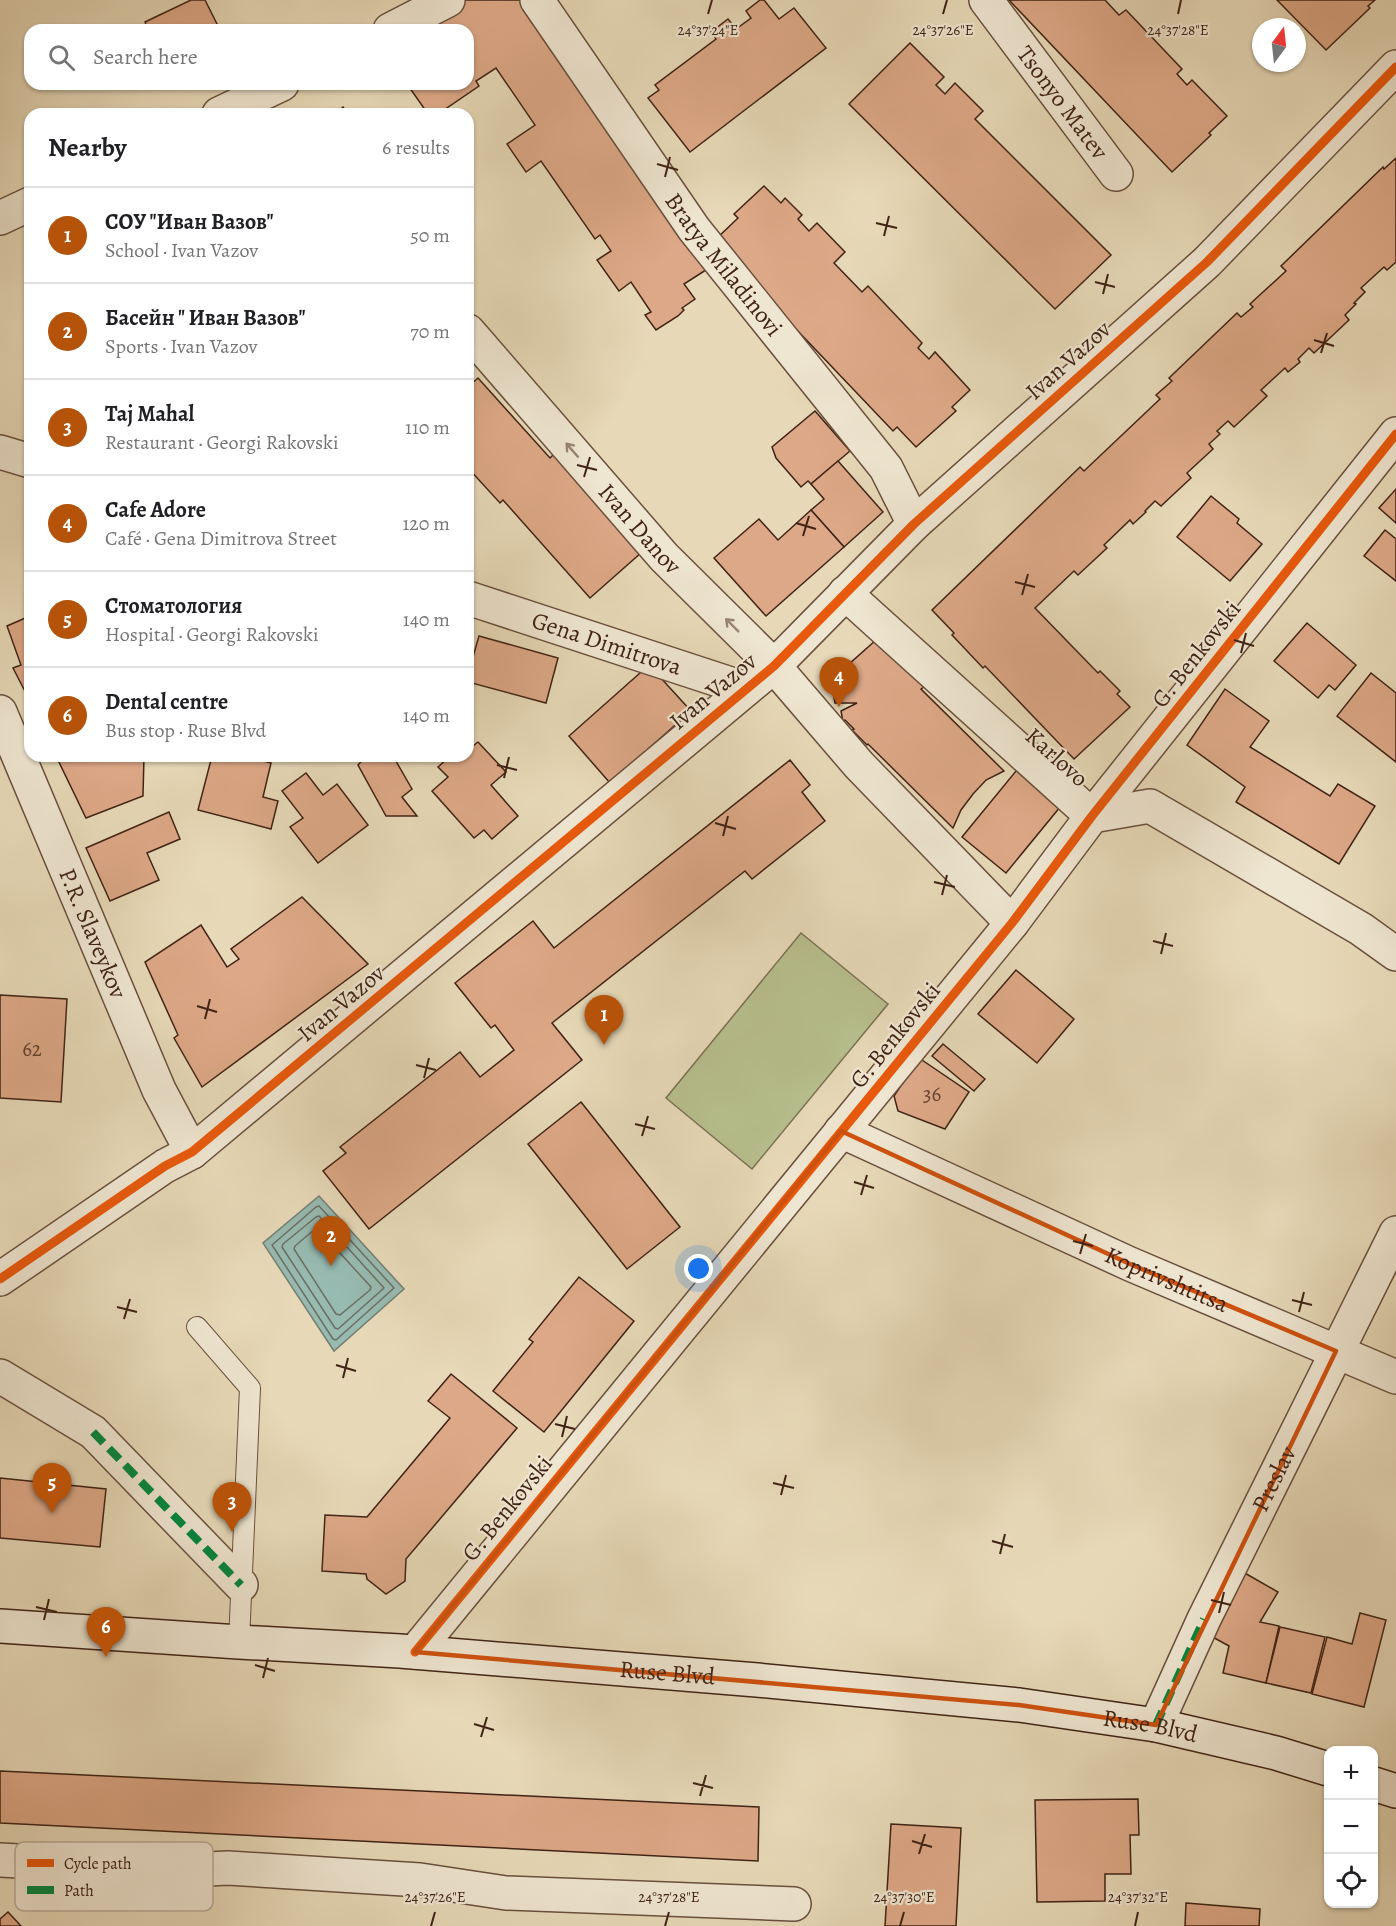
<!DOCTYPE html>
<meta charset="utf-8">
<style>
:root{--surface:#fff;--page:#f2f2f2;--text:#202124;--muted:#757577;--line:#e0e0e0;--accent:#b45309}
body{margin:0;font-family:Alegreya,serif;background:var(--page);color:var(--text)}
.controls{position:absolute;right:18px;bottom:18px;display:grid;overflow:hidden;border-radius:12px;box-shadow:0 2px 4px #0004}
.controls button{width:54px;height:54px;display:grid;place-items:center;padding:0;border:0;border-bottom:2px solid var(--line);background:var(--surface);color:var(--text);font:30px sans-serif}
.compass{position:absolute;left:1252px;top:18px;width:54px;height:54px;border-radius:50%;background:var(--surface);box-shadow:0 2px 4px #0004;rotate:15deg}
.you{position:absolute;left:699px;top:1269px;width:21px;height:21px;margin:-15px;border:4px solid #fff;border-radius:50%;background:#1a73e8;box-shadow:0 0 0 9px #1a73e833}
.badge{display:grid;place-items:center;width:39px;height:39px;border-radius:50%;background:var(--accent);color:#fff;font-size:20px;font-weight:700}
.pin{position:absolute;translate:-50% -50px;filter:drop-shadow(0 2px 3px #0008)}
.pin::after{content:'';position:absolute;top:32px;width:21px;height:18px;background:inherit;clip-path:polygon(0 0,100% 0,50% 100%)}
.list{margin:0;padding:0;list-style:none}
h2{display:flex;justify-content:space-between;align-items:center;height:78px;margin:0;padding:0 24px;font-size:26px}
h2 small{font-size:20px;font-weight:400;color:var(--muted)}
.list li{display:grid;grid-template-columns:39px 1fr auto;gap:18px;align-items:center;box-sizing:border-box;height:96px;padding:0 24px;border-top:2px solid var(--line)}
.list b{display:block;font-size:22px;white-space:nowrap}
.list p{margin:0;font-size:20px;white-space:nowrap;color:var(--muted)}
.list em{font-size:20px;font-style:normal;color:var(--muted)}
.icon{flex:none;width:33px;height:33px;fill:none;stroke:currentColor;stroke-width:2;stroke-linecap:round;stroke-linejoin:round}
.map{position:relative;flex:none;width:1396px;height:1926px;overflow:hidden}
.search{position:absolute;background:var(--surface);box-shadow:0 2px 4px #0004;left:24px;top:24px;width:450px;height:66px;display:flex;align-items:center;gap:15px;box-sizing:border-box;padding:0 21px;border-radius:18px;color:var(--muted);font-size:22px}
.panel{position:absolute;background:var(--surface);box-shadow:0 2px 4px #0004;left:24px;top:108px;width:450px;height:654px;border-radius:18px}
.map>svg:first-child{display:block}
.green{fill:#b7bf8e;stroke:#7c7152;stroke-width:1.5}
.water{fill:#97bab1;stroke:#747e73;stroke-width:1.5}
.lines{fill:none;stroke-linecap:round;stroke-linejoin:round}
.shore{stroke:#6c6e64;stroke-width:1.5}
.building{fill:#dda887;stroke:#402316;stroke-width:1.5}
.lane-casing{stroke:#6a503e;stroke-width:22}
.street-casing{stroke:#6a503e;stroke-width:36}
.secondary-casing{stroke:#402316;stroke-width:36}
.lane{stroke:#efe6d1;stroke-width:20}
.street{stroke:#efe6d1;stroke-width:33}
.secondary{stroke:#efe6d1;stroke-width:33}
.quiet{stroke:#00873e;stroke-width:8;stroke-dasharray:15 8;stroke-linecap:butt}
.cycleway-casing{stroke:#efe6d1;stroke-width:13}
.cycleway{stroke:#e8590c;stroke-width:9}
.oneway{stroke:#988474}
.marked{fill:none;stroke:#cf510e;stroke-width:4.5;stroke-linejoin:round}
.ticks{fill:none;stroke:#402316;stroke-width:2}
.labels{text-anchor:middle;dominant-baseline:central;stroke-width:4.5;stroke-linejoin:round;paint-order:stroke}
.number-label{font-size:21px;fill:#674432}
.street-label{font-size:24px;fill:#402316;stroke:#efe6d1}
.key{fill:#efe6d1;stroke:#baac99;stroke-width:1.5}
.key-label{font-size:16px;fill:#402316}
.ticks-label{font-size:15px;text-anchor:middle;fill:#402316;stroke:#efe6d1;stroke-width:4.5;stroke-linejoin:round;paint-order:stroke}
</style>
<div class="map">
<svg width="1396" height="1926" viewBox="0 0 1396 1926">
<rect width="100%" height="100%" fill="#e7d9b8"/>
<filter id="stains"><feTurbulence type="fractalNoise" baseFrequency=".00333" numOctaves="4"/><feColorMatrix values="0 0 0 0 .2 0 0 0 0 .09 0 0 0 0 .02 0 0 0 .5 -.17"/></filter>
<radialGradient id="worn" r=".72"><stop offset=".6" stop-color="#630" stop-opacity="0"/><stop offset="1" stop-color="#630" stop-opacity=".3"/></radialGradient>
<path class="green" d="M801 933 888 1004 752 1169 666 1098Z"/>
<path class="water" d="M319 1196 404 1289 334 1351 263 1243Z"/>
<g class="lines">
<g class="shore">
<path d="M319 1206 394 1288 336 1340 333 1339 272 1245 316 1207Z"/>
<path d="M319 1216 384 1288 338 1329 335 1328 282 1247 283 1244 316 1217Z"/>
<path d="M315 1229 319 1230 371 1287 370 1290 340 1315 336 1314 294 1249 295 1246Z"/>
</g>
</g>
<g class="building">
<path d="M191 0H205L220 30H148L145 22Z"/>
<path d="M463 0H522L709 268 684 284 695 299 682 308 684 310 678 316 656 330 645 315 651 312 631 282 619 291 597 260 611 251 600 235 595 239 541 161 526 172 507 144 535 125 496 68 476 81 479 86 438 114H428L407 84H468V30H414Z"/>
<path d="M760 0H764L779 19 794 8 826 48 690 152 648 98 659 90 655 85 716 39 711 32 728 19 736 29 751 18 746 11Z"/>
<path d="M1009 0H1105L1119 15 1126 10 1182 69 1177 74 1187 85 1192 80 1227 116 1209 133 1211 135 1172 172Z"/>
<path d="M1277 0H1375L1368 6 1370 8 1326 50Z"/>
<path d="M910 43 944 77 936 85 945 94 955 83 983 111 975 119 1111 255 1055 309 849 104Z"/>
<path d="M343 107 348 114H335Z"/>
<path d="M1396 158V262L1387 270 1384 267 1361 288 1365 292 1354 303 1356 304 1345 315 1349 320 1314 353 1309 348 1298 359 1300 362 1288 372 1285 368 1261 390 1267 396 1234 427 1228 421 1217 431 1220 434 1209 444 1213 449 1187 473 1191 478 1161 506 1155 501 1145 511 1146 512 1133 524 1130 520 1104 545 1107 548 1078 575 1074 571 1035 608 1098 673 1100 671 1120 691 1117 694 1130 707 1074 759 985 666 983 668 952 635 954 633 932 610 1080 467 1084 471 1160 399 1156 395 1172 381 1169 378 1237 313 1241 317 1253 307 1250 304 1286 271 1281 266 1383 167 1384 169Z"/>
<path d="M764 186 781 203 785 198 802 215 798 219 809 231 817 223 845 252 834 263 862 292 868 286 922 343 918 348 929 359 935 352 970 390 952 407 956 411 916 447 897 427 893 431 713 242 738 218 734 214Z"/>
<path d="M478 378 550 458 554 454 642 552 590 598 503 500 500 503 468 468V387Z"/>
<path d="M815 411 850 451 811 484 808 481 801 487 776 458 772 447Z"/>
<path d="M838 461 883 512 844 547 811 510 824 499 811 484Z"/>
<path d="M1396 489V523L1379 508Z"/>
<path d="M1211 496 1239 519 1237 523 1262 544 1230 581 1177 537Z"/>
<path d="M811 510 844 547 766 616 714 558 759 519 778 540Z"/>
<path d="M1385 530 1396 539V581L1364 556Z"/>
<path d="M30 616V701L13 668 21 665 7 626Z"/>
<path d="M1307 623 1356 665 1335 690 1329 685 1318 698 1274 661Z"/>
<path d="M479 636 558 658 546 703 468 682V674Z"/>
<path d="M876 640 924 687 921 689 1004 771 986 780 973 794 961 810 953 828 868 744 867 745 852 730 854 729 845 720 843 722 841 711 857 703H835L833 692 839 673Z"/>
<path d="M649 665 691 711 610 783 569 736Z"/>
<path d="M1371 673 1396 693V762L1337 716Z"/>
<path d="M1225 689 1269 721 1250 747 1330 796 1338 784 1375 806 1339 864 1236 802 1245 787 1187 745Z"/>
<path d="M478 742 506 772 491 785 518 816 492 839 484 830 474 838 432 791 448 777 438 767 449 757 448 756H468V750Z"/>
<path d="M56 756H144L143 796 86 818Z"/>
<path d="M212 756H245L271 763 263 797 278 801 271 829 198 810Z"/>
<path d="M366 756H393L412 789 402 797 417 816H386L358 765Z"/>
<path d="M790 760 810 785 802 792 825 821 752 879 745 871 552 1023 582 1060 369 1229 323 1171 346 1153 340 1147 460 1052 480 1077 514 1050 495 1025 491 1028 455 983 533 921 554 948Z"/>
<path d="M1021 765 1065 801 1006 873 962 837Z"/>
<path d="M306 773 323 795 337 784 368 825 318 863 290 827 303 818 282 791Z"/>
<path d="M169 812 180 839 147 853 159 880 110 901 86 848Z"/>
<path d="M302 897 368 964 202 1087 174 1038 178 1035 145 962 201 925 227 967 239 959 231 949Z"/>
<path d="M1016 970 1074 1019 1037 1063 978 1014Z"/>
<path d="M0 995 67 999 61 1102 0 1098Z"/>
<path d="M943 1044 985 1079 974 1091 932 1056Z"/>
<path d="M919 1058 969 1092 945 1129 898 1111 894 1096Z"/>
<path d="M581 1102 680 1227 627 1269 528 1144Z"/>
<path d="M579 1277 634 1321 544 1432 493 1391 533 1342 529 1339Z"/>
<path d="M451 1374 517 1428 406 1559 405 1581 386 1594 367 1579 366 1574 322 1571 325 1515 367 1517 450 1418 428 1401Z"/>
<path d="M0 1478 106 1489 100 1547 0 1538Z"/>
<path d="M1243 1572 1278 1592 1260 1622 1279 1626 1266 1683 1223 1673 1229 1646 1207 1634Z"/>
<path d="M1360 1613 1386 1620 1364 1707 1312 1694 1327 1637 1352 1644Z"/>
<path d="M1280 1627 1325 1637 1311 1693 1266 1683Z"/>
<path d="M0 1771 759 1807 758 1861 0 1823Z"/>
<path d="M1138 1799 1139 1835H1130L1131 1874H1105V1901L1037 1902 1035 1800Z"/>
<path d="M891 1824 961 1828 956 1926H885Z"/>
<path d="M1186 1903 1260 1909 1259 1926H1185Z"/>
<path d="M8 1912 21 1926H0V1919Z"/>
</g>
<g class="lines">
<defs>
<path id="lane" d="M197 1327 250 1388 239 1642"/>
<g id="street">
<path id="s1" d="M537 0 694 229 886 468 914 524"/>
<path id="s2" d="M986 0 1116 174"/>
<path d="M390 30 448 0"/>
<path d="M219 114 282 84"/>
<path d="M0 218 30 204"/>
<path id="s3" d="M468 331 664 557 774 666 859 765 1012 923"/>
<path d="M0 452 30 461"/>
<path d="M845 593 1092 816 1150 806 1361 929 1396 954"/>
<path id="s4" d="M468 598 746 689"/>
<path id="s5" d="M0 712 159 1090 192 1152"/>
<path id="s6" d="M841 1131 1130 1264 1396 1377"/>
<path d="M0 1279 165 1166 192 1152 774 666 914 524 1207 262 1396 67"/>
<path d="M0 1376 93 1432 241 1585"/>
<path d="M415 1652 1012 923 1092 816 1396 434"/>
<path id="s7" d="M1156 1725 1204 1619 1396 1233"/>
<path d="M0 1860 186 1870 228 1868 420 1880 506 1893 794 1904"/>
</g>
<g id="secondary">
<path id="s8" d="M0 1626 239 1642 400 1651 757 1680 1019 1705 1156 1725 1276 1753 1328 1769"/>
<path d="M1374 1784 1396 1791"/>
</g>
</defs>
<use href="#lane" class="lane-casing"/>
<use href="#street" class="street-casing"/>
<use href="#secondary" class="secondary-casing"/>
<use href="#lane" class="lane"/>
<use href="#street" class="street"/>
<use href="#secondary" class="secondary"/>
<g class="quiet">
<path d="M93 1432 241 1585"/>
<path d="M1156 1725 1204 1619"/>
</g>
<defs>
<g id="cycleway">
<path d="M0 1279 165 1166 192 1152 774 666 914 524 1207 262 1396 67"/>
<path d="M415 1652 1012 923 1092 816 1396 434"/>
</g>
</defs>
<use href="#cycleway" class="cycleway-casing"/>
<use href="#cycleway" class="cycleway"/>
</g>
<defs><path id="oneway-shaft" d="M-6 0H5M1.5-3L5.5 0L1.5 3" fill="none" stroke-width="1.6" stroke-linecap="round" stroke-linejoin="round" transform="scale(1.5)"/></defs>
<g class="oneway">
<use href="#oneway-shaft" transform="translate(572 450) rotate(-131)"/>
<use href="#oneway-shaft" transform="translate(732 625) rotate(-135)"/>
</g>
<path class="marked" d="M841 1131 1130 1264 1336 1351 1156 1725 1019 1705 415 1652Z"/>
<path class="ticks" d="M708 14 712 0M943 14 947 0M1178 14 1181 0M657 164 678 170M665 177 670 157M876 223 897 228M884 236 889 216M1095 282 1115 287M1103 294 1108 274M1314 340 1334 346M1321 353 1327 333M577 465 597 470M584 477 590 457M796 523 816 529M803 536 809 516M1015 582 1035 587M1022 595 1028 574M1234 640 1254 646M1241 653 1246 633M497 765 517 770M504 778 509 757M715 823 736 829M723 836 728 816M934 882 955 887M942 895 947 875M1153 941 1173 946M1161 954 1166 933M197 1006 217 1012M205 1019 210 999M416 1065 436 1070M424 1078 429 1058M635 1124 655 1129M642 1136 648 1116M854 1182 874 1188M861 1195 867 1175M1073 1241 1093 1246M1080 1254 1086 1234M1292 1300 1312 1305M117 1307 137 1312M1299 1312 1304 1292M124 1319 130 1299M336 1365 356 1371M343 1378 348 1358M555 1424 575 1429M562 1437 567 1416M773 1483 794 1488M781 1495 786 1475M992 1541 1013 1547M1000 1554 1005 1534M1211 1600 1231 1605M36 1607 57 1612M1219 1613 1224 1592M44 1620 49 1599M255 1665 275 1671M263 1678 268 1658M474 1724 494 1730M481 1737 487 1717M693 1783 713 1788M700 1796 706 1775M912 1841 932 1847M919 1854 925 1834M431 1926 435 1912M665 1926 669 1912M900 1926 904 1912M1135 1926 1138 1912"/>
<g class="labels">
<g class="number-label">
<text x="32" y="1049">62</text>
<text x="932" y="1094">36</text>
</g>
<g class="street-label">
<text stroke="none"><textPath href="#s2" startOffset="128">Tsonyo Matev</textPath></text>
<text stroke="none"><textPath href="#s1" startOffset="324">Bratya Miladinovi</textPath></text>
<text transform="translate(1068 360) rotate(-42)">Ivan Vazov</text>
<text stroke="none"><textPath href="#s3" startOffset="262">Ivan Danov</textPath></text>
<text stroke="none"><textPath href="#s4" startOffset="146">Gena Dimitrova</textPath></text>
<text transform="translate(1196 654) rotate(-52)">G. Benkovski</text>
<text transform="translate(713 691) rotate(-40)">Ivan Vazov</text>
<text transform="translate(1057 757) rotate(42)">Karlovo</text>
<text stroke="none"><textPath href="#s5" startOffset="240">P.R. Slaveykov</textPath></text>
<text transform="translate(341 1003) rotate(-40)">Ivan Vazov</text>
<text transform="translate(895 1035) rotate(-51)">G. Benkovski</text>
<text stroke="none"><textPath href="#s6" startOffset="358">Koprivshtitsa</textPath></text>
<text stroke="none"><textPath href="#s7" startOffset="273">Preslav</textPath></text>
<text transform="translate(507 1508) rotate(-51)">G. Benkovski</text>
<text stroke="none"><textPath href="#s8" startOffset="669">Ruse Blvd</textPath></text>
<text stroke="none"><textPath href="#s8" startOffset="1155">Ruse Blvd</textPath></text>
</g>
</g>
<rect x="15" y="1842" width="198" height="69" rx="9" class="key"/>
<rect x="27" y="1859" width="27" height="8" fill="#e8590c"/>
<rect x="27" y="1886" width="27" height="8" fill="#00873e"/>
<g class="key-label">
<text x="64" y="1869">Cycle path</text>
<text x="64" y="1896">Path</text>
</g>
<g class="ticks-label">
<text x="708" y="35">24°37'24"E</text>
<text x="943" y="35">24°37'26"E</text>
<text x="1178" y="35">24°37'28"E</text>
<text x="435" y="1902">24°37'26"E</text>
<text x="669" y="1902">24°37'28"E</text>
<text x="904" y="1902">24°37'30"E</text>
<text x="1138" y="1902">24°37'32"E</text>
</g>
<rect width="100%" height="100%" filter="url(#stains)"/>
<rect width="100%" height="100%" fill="url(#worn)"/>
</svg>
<div class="controls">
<button>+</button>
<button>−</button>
<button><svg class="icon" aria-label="locate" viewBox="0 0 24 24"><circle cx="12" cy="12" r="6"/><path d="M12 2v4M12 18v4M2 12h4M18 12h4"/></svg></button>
</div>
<svg class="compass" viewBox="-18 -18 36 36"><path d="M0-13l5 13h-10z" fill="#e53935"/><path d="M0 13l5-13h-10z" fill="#757577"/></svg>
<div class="you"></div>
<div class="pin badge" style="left:604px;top:1045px">1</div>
<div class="pin badge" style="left:331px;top:1266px">2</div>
<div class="pin badge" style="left:232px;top:1532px">3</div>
<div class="pin badge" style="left:839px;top:707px">4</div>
<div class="pin badge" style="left:52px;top:1513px">5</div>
<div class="pin badge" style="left:106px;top:1657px">6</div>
<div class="search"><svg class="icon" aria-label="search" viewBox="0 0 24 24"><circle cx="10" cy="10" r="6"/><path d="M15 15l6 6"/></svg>Search here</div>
<section class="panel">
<h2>Nearby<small>6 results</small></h2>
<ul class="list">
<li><span class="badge">1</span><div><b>СОУ &quot;Иван Вазов&quot;</b><p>School · Ivan Vazov</p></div><em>50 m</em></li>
<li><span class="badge">2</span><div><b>Басейн &quot; Иван Вазов&quot;</b><p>Sports · Ivan Vazov</p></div><em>70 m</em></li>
<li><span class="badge">3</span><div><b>Taj Mahal</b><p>Restaurant · Georgi Rakovski</p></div><em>110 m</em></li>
<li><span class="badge">4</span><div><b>Cafe Adore</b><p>Café · Gena Dimitrova Street</p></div><em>120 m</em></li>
<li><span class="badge">5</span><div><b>Стоматология</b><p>Hospital · Georgi Rakovski</p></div><em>140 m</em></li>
<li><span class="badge">6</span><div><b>Dental centre</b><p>Bus stop · Ruse Blvd</p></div><em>140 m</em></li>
</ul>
</section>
</div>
